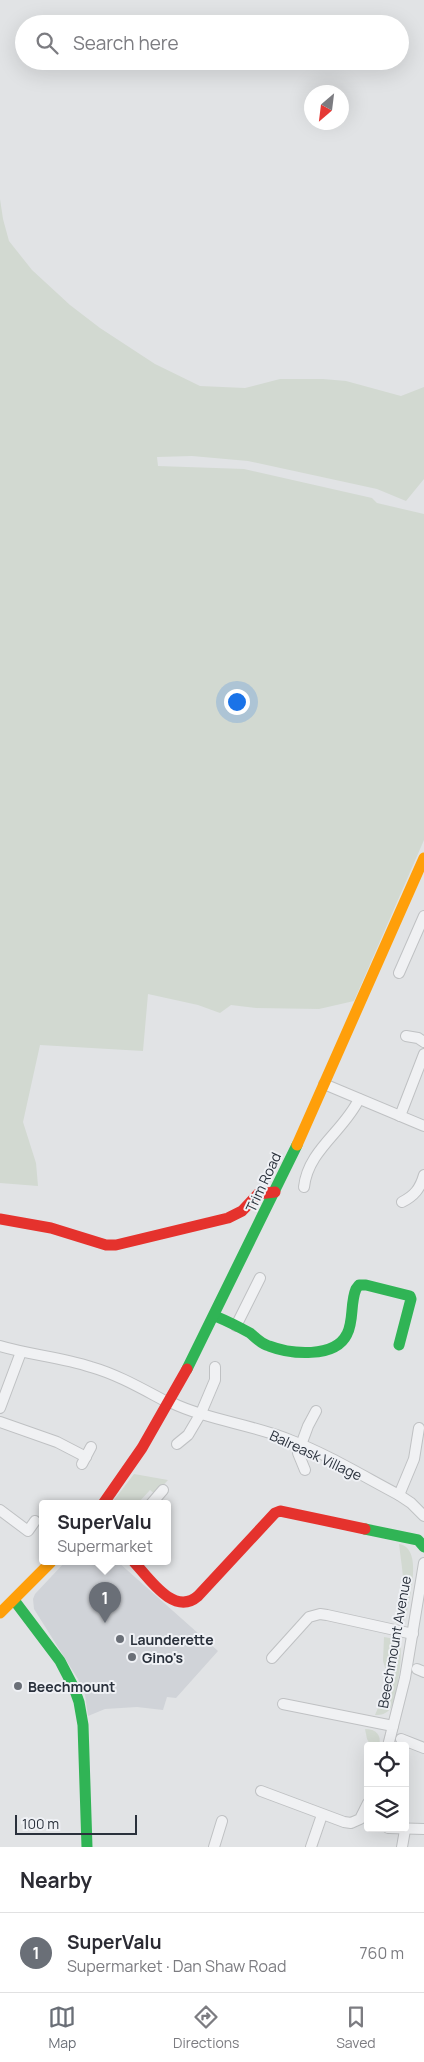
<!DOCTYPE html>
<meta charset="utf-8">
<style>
:root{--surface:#fff;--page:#f2f2f3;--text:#2b2b33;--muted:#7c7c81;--line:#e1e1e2;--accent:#6a6f77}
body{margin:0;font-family:Manrope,sans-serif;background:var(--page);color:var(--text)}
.controls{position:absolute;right:15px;bottom:15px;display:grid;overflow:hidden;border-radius:5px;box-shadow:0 5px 20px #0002}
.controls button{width:45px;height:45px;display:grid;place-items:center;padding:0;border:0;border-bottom:1px solid var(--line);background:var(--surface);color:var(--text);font:25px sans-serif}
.compass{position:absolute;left:304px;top:85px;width:45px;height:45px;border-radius:50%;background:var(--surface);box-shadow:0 5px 20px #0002;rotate:208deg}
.scale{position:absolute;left:15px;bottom:12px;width:122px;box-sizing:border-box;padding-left:5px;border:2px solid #2a313c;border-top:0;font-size:14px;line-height:18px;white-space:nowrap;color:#2a313c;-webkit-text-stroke:4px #eff1f5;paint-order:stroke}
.you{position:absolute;left:236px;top:701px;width:18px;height:18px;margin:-12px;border:4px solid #fff;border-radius:50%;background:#1a73e8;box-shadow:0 0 0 8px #1a73e833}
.badge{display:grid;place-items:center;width:32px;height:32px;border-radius:50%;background:var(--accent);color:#fff;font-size:16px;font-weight:700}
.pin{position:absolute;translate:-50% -41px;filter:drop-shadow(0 1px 2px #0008)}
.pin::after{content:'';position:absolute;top:26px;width:18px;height:15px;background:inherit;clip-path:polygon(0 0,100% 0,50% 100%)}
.popup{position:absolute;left:39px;top:1500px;width:132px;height:65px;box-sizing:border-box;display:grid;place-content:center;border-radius:5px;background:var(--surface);filter:drop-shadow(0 1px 4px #0005);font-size:16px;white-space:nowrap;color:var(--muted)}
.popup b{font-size:19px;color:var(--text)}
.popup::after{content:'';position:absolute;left:50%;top:100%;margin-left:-10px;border:10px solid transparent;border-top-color:var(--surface)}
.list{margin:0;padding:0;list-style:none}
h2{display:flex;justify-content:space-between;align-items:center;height:65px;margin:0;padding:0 20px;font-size:21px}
h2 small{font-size:16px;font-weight:400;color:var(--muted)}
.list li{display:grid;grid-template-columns:32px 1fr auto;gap:15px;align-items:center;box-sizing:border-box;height:80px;padding:0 20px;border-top:1px solid var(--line)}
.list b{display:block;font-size:19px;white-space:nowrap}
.list p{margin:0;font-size:16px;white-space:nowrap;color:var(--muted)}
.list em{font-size:16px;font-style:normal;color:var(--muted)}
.icon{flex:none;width:28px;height:28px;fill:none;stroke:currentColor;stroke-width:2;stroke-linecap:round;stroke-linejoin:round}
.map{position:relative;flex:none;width:424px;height:1847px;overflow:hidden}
.search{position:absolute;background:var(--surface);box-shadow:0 5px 20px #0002;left:15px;right:15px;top:15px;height:55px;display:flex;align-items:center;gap:12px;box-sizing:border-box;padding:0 18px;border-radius:28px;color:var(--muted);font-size:19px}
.sheet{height:145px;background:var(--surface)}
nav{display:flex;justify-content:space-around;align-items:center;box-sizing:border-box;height:70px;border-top:1px solid var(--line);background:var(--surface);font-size:14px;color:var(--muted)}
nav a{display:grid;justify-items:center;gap:2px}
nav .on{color:var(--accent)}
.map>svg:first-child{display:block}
.built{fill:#d0d3d8}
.green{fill:#d2d9d1}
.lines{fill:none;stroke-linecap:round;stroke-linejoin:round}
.street-casing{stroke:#bfc1c3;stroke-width:12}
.street{stroke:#f0f1f3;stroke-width:10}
.fast{stroke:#30b455;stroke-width:11}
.slow{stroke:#ff9f0a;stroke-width:11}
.jam{stroke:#e5322d;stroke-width:11}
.poi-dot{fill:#6a6f77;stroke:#eff1f5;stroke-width:2}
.labels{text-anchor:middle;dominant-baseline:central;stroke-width:4;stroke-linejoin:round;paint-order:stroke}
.street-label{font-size:14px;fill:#2a313c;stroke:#eff1f5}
.poi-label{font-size:14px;font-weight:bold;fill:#2a313c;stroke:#eff1f5;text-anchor:start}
</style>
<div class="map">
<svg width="424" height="1847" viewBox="0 0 424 1847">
<rect width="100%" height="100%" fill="#e1e3e5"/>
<path class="built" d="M65 1562H118L218 1651 176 1698 167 1697 163 1710 137 1707 105 1709 88 1716 85 1695 78 1679 34 1609 33 1599 35 1594Z"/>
<g class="green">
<path d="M0 199 3 219 9 241 32 270 70 305 100 328 155 364 200 386 245 388 280 379H323L346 381 401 396 424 387V479L406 501 377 489 248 461 192 456 157 457 158 466 244 469 372 498 377 503 424 514V840L354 1001 319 1009 256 1008 231 1005 220 1013 198 1005 148 994 143 1051 40 1045 23 1122 36 1163 38 1186 0 1183Z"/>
<path d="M134 1474 168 1480 155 1494 150 1490 139 1502 141 1504H111Z"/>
<path d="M399 1544C424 1548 409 1599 406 1617L401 1622 395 1623C409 1598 402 1571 399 1544Z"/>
<path d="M384 1637 395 1639 400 1645C403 1655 397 1700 390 1709 386 1714 381 1715 375 1715L389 1681 383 1661Z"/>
<path d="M365 1729C376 1729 382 1735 379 1746H371L367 1739Z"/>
</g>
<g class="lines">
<defs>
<g id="street">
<path d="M399 973 424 916"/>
<path d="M406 1036 418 1038 424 1042"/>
<path d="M324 1084 424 1126"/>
<path d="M400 1116 424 1054"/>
<path d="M304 1187C308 1150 344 1131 359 1099"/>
<path d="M402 1202C414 1196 420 1189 424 1175"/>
<path d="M236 1326 260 1278"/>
<path d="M0 1346C30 1355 61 1357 91 1367 119 1375 144 1390 169 1403"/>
<path d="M170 1402C207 1420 251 1424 290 1440 327 1454 363 1476 399 1495L411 1503 424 1516"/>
<path d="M0 1408 21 1352"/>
<path d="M0 1422 57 1442 86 1457"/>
<path d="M177 1444 188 1435 201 1413 215 1380V1367"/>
<path d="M82 1464 91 1447"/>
<path d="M305 1470 298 1453 308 1426 316 1411"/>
<path d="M399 1495 414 1459 419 1428"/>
<path d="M151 1504 163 1490"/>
<path d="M0 1510 28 1531 35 1521"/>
<path d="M272 1658 309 1617 320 1614 327 1615 413 1634"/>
<path d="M417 1669 424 1672"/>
<path d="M283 1704 393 1726"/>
<path d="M401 1739 424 1748"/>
<path d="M388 1746 405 1678 424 1563"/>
<path d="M261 1791 344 1822 351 1823 360 1819 368 1803"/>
<path d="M388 1828 424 1829"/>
<path d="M214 1847 222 1821"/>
<path d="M311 1847 322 1815"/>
<path d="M402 1847 405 1830"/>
</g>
</defs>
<use href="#street" class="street-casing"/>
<use href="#street" class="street"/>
<g class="fast">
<path d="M215 1316C227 1321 239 1327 250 1333 256 1338 261 1344 269 1346 290 1354 335 1359 347 1334 354 1321 350 1303 356 1289L359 1285H366L410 1296 411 1299 399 1345"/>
<path d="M187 1369 297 1145"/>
<path d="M365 1529 418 1540 424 1547"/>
<path d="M14 1600 60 1661 74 1688 79 1702 83 1725 87 1847"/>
</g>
<g class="slow">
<path d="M297 1145 424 858"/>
<path d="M0 1613 51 1562"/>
</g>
<g class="jam">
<path d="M0 1219 51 1228 106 1245H116L228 1218 242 1211 258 1194 275 1192"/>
<path d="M103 1504 142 1448 187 1369"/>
<path d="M134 1562C149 1578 174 1617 198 1596L275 1513 280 1511 365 1529"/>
</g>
</g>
<g class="poi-dot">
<circle cx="120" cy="1639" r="5"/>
<circle cx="132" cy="1657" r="5"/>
<circle cx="18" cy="1686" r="5"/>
</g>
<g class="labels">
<g class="street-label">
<text transform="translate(263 1182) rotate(-65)">Trim Road</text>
<text transform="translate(316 1455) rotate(25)">Balreask Village</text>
<text transform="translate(394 1642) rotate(-80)">Beechmount Avenue</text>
</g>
<g class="poi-label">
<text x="130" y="1639">Launderette</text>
<text x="142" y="1657">Gino's</text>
<text x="28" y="1686">Beechmount</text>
</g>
</g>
</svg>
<div class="controls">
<button><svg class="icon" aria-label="locate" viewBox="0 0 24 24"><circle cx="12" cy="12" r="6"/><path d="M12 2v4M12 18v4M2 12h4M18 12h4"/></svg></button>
<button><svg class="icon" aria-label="layers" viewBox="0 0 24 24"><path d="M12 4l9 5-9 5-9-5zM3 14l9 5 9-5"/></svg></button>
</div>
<svg class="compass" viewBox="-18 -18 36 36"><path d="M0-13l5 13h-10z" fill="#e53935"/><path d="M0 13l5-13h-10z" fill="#7c7c81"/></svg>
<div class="scale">100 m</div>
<div class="you"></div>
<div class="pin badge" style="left:105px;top:1623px">1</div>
<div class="popup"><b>SuperValu</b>Supermarket</div>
<div class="search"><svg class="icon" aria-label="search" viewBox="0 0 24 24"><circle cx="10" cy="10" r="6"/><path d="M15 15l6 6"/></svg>Search here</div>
</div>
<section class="sheet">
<h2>Nearby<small></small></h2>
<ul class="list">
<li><span class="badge">1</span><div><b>SuperValu</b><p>Supermarket · Dan Shaw Road</p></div><em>760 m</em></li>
</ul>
</section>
<nav>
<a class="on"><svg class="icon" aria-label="map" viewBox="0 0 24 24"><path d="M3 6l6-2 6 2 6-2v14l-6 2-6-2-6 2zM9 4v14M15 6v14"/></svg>Map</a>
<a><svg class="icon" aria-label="directions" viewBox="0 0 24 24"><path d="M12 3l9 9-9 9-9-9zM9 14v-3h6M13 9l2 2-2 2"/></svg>Directions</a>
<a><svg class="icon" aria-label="saved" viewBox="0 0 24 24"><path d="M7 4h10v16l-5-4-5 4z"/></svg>Saved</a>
</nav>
